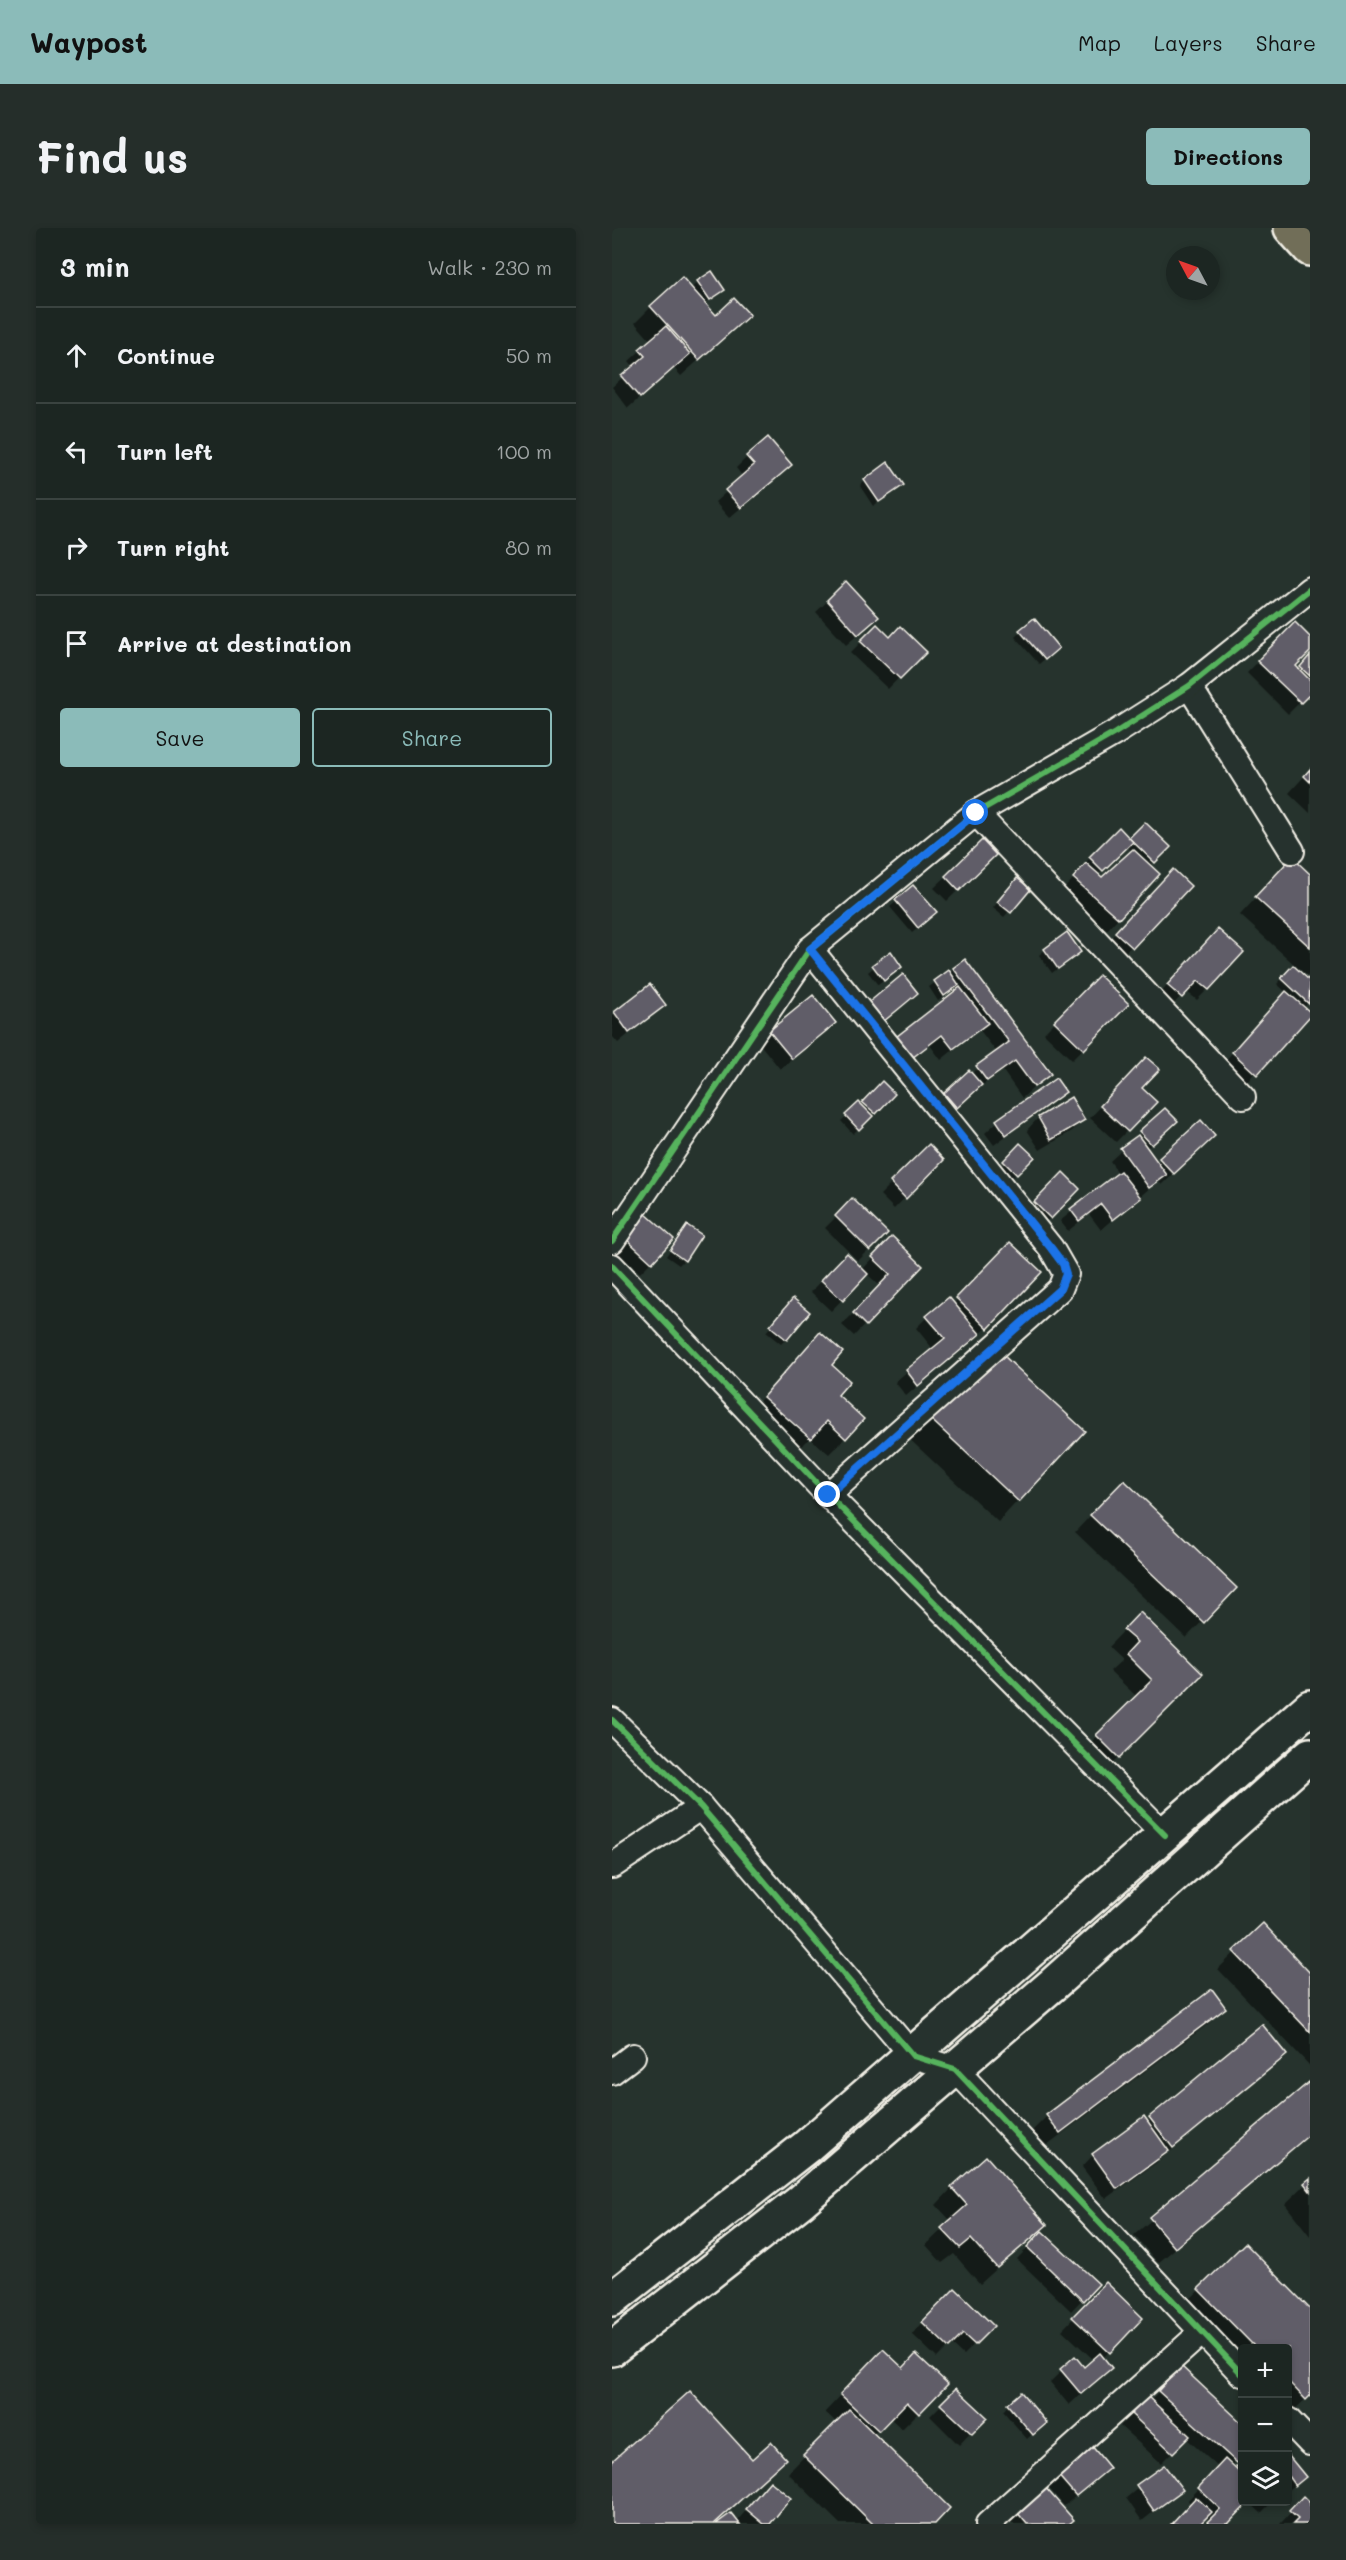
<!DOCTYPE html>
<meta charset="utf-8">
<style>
:root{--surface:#1c2622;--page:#252e2a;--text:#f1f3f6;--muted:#a0a5a5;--line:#3a4340;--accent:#8bbbb9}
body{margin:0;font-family:Mali,sans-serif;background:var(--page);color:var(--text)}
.controls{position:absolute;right:18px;bottom:18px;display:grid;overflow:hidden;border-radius:6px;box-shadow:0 3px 9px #0003}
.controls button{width:54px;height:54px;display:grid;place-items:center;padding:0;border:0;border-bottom:2px solid var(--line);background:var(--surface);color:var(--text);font:30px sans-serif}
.compass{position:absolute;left:554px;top:18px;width:54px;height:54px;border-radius:50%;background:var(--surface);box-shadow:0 3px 9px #0003;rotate:311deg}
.stop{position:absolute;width:18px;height:18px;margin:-14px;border:4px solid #1a73e8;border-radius:50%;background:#fff}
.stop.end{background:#1a73e8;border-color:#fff;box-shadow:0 2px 6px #0008}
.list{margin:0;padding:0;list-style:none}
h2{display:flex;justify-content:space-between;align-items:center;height:78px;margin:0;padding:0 24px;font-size:26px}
h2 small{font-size:20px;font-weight:400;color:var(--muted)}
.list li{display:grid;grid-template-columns:39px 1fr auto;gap:18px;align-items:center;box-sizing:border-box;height:96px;padding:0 24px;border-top:2px solid var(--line)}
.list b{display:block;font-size:22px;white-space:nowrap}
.list em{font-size:20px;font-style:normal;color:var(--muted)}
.actions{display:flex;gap:12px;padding:18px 24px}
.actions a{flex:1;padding:14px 0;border:2px solid var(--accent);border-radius:6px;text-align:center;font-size:21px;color:var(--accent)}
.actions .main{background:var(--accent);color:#111}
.icon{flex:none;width:33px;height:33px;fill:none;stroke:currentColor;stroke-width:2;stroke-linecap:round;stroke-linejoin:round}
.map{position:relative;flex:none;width:698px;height:2296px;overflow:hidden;border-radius:6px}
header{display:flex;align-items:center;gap:36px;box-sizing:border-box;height:84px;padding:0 30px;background:var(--accent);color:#111}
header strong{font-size:28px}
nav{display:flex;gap:33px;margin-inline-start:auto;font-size:21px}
.intro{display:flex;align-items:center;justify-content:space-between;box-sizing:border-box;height:144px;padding:0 36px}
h1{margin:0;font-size:42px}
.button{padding:15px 27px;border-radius:6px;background:var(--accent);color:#111;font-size:21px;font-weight:700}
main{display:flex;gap:36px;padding:0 36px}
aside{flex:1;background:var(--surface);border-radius:6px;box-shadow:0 3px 9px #0003}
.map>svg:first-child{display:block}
.shadow{fill:#0007;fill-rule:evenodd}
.building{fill:#615d68;stroke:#f4f1e8;stroke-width:1.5}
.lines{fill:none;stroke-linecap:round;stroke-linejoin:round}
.minor-casing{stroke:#f4f1e8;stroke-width:28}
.secondary-casing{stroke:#f4f1e8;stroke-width:38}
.trunk-casing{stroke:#f4f1e8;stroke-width:38}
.minor{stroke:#26332d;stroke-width:24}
.secondary{stroke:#26332d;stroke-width:33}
.trunk{stroke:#716e59;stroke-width:33}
.cycleway-casing{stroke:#26332d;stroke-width:10}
.cycleway{stroke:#56b35d;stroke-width:6}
.route{stroke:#1a73e8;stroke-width:8}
</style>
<header>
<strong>Waypost</strong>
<nav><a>Map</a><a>Layers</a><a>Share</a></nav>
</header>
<div class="intro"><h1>Find us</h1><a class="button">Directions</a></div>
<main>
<aside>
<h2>3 min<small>Walk · 230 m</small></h2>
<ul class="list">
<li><svg class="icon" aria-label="ahead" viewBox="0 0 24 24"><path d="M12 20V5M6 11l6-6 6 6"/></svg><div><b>Continue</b></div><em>50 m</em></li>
<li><svg class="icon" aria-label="left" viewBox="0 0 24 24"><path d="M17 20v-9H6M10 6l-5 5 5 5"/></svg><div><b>Turn left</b></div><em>100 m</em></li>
<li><svg class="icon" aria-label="right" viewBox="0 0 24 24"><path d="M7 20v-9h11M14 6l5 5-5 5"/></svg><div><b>Turn right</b></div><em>80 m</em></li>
<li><svg class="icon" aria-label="arrive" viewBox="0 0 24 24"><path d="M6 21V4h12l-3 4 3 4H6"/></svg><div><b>Arrive at destination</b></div></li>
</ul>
<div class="actions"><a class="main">Save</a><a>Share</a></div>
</aside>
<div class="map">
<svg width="698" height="2296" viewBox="0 0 698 2296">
<rect width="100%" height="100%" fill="#26332d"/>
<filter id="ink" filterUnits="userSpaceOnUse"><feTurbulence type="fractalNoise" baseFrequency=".0167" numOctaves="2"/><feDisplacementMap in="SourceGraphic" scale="12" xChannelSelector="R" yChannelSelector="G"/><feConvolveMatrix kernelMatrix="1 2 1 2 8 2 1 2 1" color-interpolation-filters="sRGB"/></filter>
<g filter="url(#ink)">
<g class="shadow">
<path d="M86 54 111 62 92 76 119 103 69 148 62 140 16 180 0 159 22 139 17 133 39 113 23 95 39 79 78 61Z"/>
<path d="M135 229 166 248 117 290 103 274 131 249 124 240Z"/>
<path d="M253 253 285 262 261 278 248 258Z"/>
<path d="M234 356 254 400 234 417 204 384Z"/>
<path d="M683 396 698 411V422L682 438 686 442 698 428V470L695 467 676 486 635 445Z"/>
<path d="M265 398 278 411 312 424 276 461 238 425Z"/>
<path d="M408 404 445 420 427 436 403 409Z"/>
<path d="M698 542V585L677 565Z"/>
<path d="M533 596 557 619 537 639 546 646 495 702 451 662 474 637 473 635 507 601 517 612ZM515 618 520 624 490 651 485 647Z"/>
<path d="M370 614 382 627 335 673 322 660Z"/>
<path d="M680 631 698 648V745L695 748 628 687Z"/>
<path d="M550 654 577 658 508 730 493 716Z"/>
<path d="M400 657 417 661 392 689 381 680Z"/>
<path d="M301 659 318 690 300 705 278 679Z"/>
<path d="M595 714 596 761 585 772 574 763 558 780 545 769Z"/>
<path d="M433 722 467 724 440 745 427 727Z"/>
<path d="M279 725 283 744 266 757 256 744Z"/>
<path d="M352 733 437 846 410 870 391 843 363 862 339 884 328 872 357 844 359 846 385 825 367 801 329 832 318 817 288 840 341 767 339 763 326 773 317 759Z"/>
<path d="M681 739 698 755V772L633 857 610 836 675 765 665 756Z"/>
<path d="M487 749 515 776 460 832 432 805Z"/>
<path d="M38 758 52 777 6 815 0 808V788Z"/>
<path d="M158 804 210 806 168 841 147 815Z"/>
<path d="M523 842 528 860 543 874 504 914 478 890Z"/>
<path d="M443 852 452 864 382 917 373 905 385 894Z"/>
<path d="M270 855 281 866 241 906 229 893Z"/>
<path d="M458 871 471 892 460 903 428 922 415 902 426 890Z"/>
<path d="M553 882 564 893 534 921 544 935 588 894 590 919 550 957 546 953 489 1002 477 986 456 1003 448 993 507 946 498 933Z"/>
<path d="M408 917 420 929 399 951 387 939Z"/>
<path d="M317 918 330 932 282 981 268 967Z"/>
<path d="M451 946 466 961 427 1001 412 986Z"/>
<path d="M240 973 274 1005 246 1033 213 1000Z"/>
<path d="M23 999 39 1034 28 1045 2 1021Z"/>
<path d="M75 999 72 1032 67 1037 54 1028Z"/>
<path d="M280 1010 309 1038 242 1108 230 1097 268 1058 255 1046 219 1083 199 1064 223 1039 250 1042Z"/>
<path d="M398 1016 375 1100 294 1168 283 1154 321 1121 304 1100 315 1089 341 1076Z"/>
<path d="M176 1077 174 1111 169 1116 154 1104Z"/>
<path d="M192 1122 218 1137 233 1210 217 1226 198 1210 181 1227 136 1186Z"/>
<path d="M356 1136 471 1203 386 1294 292 1206Z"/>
<path d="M495 1270 623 1360 574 1410 463 1304Z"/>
<path d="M528 1386 589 1446 490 1545 469 1524 525 1469 498 1443 510 1432 496 1419Z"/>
<path d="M651 1697 698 1748V1838L606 1741Z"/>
<path d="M612 1779 596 1796 431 1920 419 1904 435 1888Z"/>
<path d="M650 1798 673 1827 544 1935 494 1971 470 1939 481 1927 534 1894Z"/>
<path d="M697 1856 698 1907 546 2035 522 2007Z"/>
<path d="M698 1952V2008L673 1976Z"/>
<path d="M340 1960 433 1997 368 2056 342 2026 330 2035 314 2017 339 1993 324 1977Z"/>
<path d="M430 2005 485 2056 459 2083 405 2031Z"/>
<path d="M633 2017 698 2083V2167L677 2187 676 2120H630V2139L571 2078Z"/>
<path d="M494 2056 529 2090 490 2131 498 2140 457 2177 438 2154 463 2130 472 2141 482 2132 450 2102Z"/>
<path d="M343 2062 380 2098 351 2127 339 2116 325 2130 300 2106Z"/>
<path d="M271 2123 306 2185 290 2201 278 2190 261 2207 321 2296H228L176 2245 225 2195 213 2184Z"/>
<path d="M569 2140 630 2197V2227L619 2239 623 2242 630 2235V2274H635L614 2296H595L598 2293 593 2289 586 2296H560L579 2276 576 2272 607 2240 574 2210 549 2235 508 2198 535 2170 538 2173Z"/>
<path d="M344 2162 373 2190 347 2217 318 2188Z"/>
<path d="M396 2177 427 2200 415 2211 391 2183Z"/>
<path d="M676 2229 692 2249 677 2262 676 2260Z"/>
<path d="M552 2239 569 2262 530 2293 514 2270Z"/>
<path d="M446 2247 484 2251 452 2278 435 2258Z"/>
<path d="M158 2255 156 2296H107L124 2294Z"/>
<path d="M691 2271 698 2277V2296H668Z"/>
<path d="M637 2274H660L649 2285Z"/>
<path d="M405 2284 455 2296H395Z"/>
</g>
<g class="building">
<path d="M100 43 113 62 98 72 85 53Z"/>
<path d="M70 49 104 87 122 70 138 87 87 132 38 78Z"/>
<path d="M54 98 78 126 28 170 9 148 33 128 27 121Z"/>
<path d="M156 209 180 237 129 280 113 262 142 237 134 228Z"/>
<path d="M276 234 292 257 267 274 252 252Z"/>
<path d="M234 353 267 389 246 407 215 372Z"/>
<path d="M422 390 447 420 433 432 407 402Z"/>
<path d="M683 394 698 409V424L684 438 698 452V466L689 475 645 433Z"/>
<path d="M265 396 278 409 288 398 315 424 288 451 248 413Z"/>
<path d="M698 427V448L688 439Z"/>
<path d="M698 541V554L692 548Z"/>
<path d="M533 594 559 619 543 635 517 610Z"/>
<path d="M507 599 521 614 491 643 477 629Z"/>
<path d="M370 612 384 627 347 663 333 648Z"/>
<path d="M521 621 548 646 507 691 461 650 474 635 490 649Z"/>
<path d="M680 629 698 646V719L643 669Z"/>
<path d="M561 641 579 658 521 720 503 704Z"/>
<path d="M405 650 419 661 399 685 385 674Z"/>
<path d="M301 657 325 684 306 700 283 672Z"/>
<path d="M606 701 632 724 597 762 586 753 570 770 555 757Z"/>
<path d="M455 704 469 724 446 741 432 721Z"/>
<path d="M279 723 290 739 272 753 260 737Z"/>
<path d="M353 731 439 846 422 859 403 833 375 853 364 838 397 814 341 740Z"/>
<path d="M681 737 698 753 697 776 669 750Z"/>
<path d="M337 742 347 757 332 768 322 753Z"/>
<path d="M291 746 306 765 271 794 256 775Z"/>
<path d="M487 747 517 776 472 822 442 793Z"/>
<path d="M38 756 54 777 17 805 2 784Z"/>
<path d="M348 759 376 795 341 821 330 807 300 830 284 809Z"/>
<path d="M674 763 698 784V788L645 847 620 824Z"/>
<path d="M201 767 224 795 180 831 157 803Z"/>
<path d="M534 829 548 841 530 860 545 874 516 904 488 878Z"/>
<path d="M357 842 370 857 345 880 332 865Z"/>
<path d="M444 850 454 864 394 907 384 892Z"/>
<path d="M270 853 283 866 264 886 250 874Z"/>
<path d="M459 869 473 892 439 912 426 889Z"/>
<path d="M247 874 261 888 247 902 233 887Z"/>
<path d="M553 880 566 893 540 917 527 903Z"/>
<path d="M589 892 603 908 562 946 547 930Z"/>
<path d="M526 907 555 947 537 960 508 920Z"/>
<path d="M408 915 423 929 405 947 391 933Z"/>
<path d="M317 916 332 932 294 971 278 954Z"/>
<path d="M508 943 529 970 501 992 489 976 467 993 458 981Z"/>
<path d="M451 944 468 961 439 991 422 974Z"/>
<path d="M240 970 276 1005 258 1023 223 988Z"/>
<path d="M34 986 62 1011 40 1035 12 1009Z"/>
<path d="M75 997 90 1007 73 1033 58 1022Z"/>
<path d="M280 1008 311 1038 254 1098 241 1085 278 1046 260 1029Z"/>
<path d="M398 1014 430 1044 376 1101 344 1070Z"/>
<path d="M235 1025 256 1046 231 1073 209 1052Z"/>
<path d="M337 1069 368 1106 306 1158 294 1142 333 1110 314 1088Z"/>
<path d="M181 1070 198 1084 175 1112 158 1098Z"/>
<path d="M208 1104 231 1124 220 1137 238 1153 226 1167 252 1191 234 1211 215 1193 199 1211 151 1169Z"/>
<path d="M377 1114 473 1203 407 1274 311 1184Z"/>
<path d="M512 1252 625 1360 592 1395 478 1287Z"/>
<path d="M528 1384 591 1446 507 1530 484 1507 540 1452 514 1426 525 1414 511 1402Z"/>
<path d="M651 1695 698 1745V1804L621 1723Z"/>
<path d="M600 1761 614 1780 448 1905 434 1887Z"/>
<path d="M650 1796 675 1827 561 1920 537 1889Z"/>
<path d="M697 1854 698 1906 563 2020 537 1989Z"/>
<path d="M532 1888 557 1923 505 1961 480 1926Z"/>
<path d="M374 1928 435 1997 385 2040 359 2011 348 2020 329 2000 355 1977 339 1959Z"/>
<path d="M698 1950V1963L692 1955Z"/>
<path d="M430 2003 487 2056 471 2073 415 2019Z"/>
<path d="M633 2015 698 2081V2168L694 2172 676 2153V2120H644L586 2061Z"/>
<path d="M494 2054 531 2090 498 2125 460 2089Z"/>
<path d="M343 2060 382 2098 363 2117 351 2106 337 2120 310 2094Z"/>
<path d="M271 2121 291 2140 304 2126 336 2156 307 2186 295 2174 267 2203 228 2166Z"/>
<path d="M488 2125 500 2140 469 2166 448 2141 463 2128 472 2139Z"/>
<path d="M569 2138 630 2195V2229L625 2235 546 2163Z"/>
<path d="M344 2160 376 2190 360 2206 328 2176Z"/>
<path d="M78 2163 140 2231 159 2214 174 2231 102 2296H0V2233Z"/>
<path d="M409 2164 435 2195 421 2207 395 2176Z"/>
<path d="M535 2168 578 2208 561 2225 519 2186Z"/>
<path d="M237 2181 338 2280 323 2296H261L191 2227Z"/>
<path d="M479 2217 498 2240 464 2268 445 2246Z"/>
<path d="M676 2227 694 2249 683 2258 676 2248Z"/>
<path d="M613 2231 630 2247V2274H637L616 2296H597L595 2294 608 2281 586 2260Z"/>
<path d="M630 2233V2245L624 2239Z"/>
<path d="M552 2237 571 2262 542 2283 524 2257Z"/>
<path d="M158 2253 179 2270 158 2296H152L134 2281Z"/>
<path d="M432 2258 462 2292 457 2296H415L404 2283Z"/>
<path d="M691 2268 698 2275V2296H681L686 2291 677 2283Z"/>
<path d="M584 2269 600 2284 588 2296H559Z"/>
<path d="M119 2285 128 2296H104Z"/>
</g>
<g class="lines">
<defs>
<g id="minor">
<path d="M577 458 680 623"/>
<path d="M364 585 631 869"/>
<path d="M198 721 439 1020 454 1046 448 1061 216 1267"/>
<path d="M0 1013 198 721 364 585 503 505 577 458 698 361"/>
<path d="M0 1038 216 1267 553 1607"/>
<path d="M0 1492 89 1579 301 1828 343 1841 630 2146"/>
<path d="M0 1638 89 1579"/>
<path d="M0 1844 21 1828"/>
<path d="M676 2192 698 2215"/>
<path d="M376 2296 589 2105"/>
</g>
<g id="secondary">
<path d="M0 2071 194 1919 698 1479"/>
<path d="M0 2121 188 1974 440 1757 698 1527"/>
</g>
<path id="trunk" d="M679 0 698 21"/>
</defs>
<use href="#minor" class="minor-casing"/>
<use href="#secondary" class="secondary-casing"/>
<use href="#trunk" class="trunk-casing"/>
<use href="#minor" class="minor"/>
<use href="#secondary" class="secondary"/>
<use href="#trunk" class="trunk"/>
<defs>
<g id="cycleway">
<path d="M0 1013 198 721 364 585 503 505 577 458 698 361"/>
<path d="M0 1038 216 1267 553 1607"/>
<path d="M0 1492 89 1579 301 1828 343 1841 630 2146"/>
</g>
</defs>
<use href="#cycleway" class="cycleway-casing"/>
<use href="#cycleway" class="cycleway"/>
</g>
</g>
<g class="lines" filter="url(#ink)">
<path class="route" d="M216 1267 448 1061 454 1046 451 1036 439 1020 198 721 364 585"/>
</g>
</svg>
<div class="controls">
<button>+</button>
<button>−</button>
<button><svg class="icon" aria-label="layers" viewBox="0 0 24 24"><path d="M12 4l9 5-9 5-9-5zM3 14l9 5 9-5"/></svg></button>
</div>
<svg class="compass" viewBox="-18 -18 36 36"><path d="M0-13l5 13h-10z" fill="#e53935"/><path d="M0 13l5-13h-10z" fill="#a0a5a5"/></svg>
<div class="stop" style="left:364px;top:585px"></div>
<div class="stop end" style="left:216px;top:1267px"></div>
</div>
</main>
